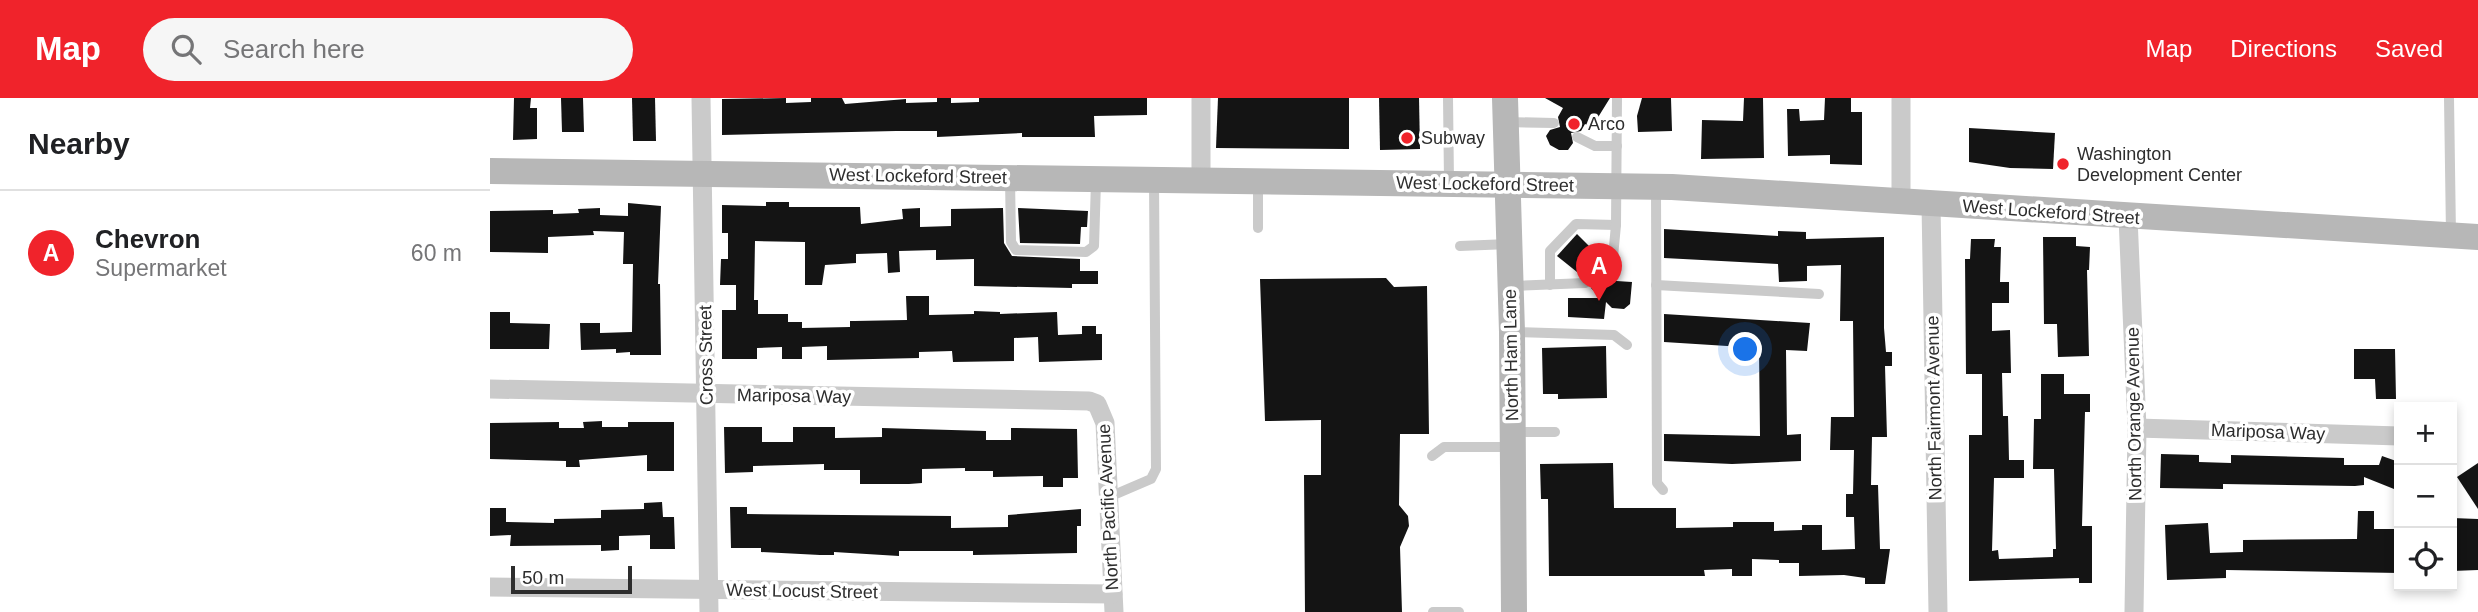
<!DOCTYPE html>
<meta charset="utf-8">
<style>
:root{--surface:#fff;--page:#f6f6f6;--text:#202124;--muted:#757577;--line:#e0e0e0;--accent:#f0232b}
body{margin:0;font-family:Arial,sans-serif;background:var(--page);color:var(--text)}
.controls{position:absolute;right:21px;bottom:21px;display:grid;overflow:hidden;border-radius:0px;box-shadow:0 4px 10px #0003}
.controls button{width:63px;height:63px;display:grid;place-items:center;padding:0;border:0;border-bottom:2px solid var(--line);background:var(--surface);color:var(--text);font:35px sans-serif}
.scale{position:absolute;left:21px;bottom:18px;width:121px;box-sizing:border-box;padding-left:7px;border:4px solid #2d2d2d;border-top:0;font-size:19px;line-height:24px;white-space:nowrap;color:#2d2d2d;-webkit-text-stroke:5px #fff;paint-order:stroke}
.you{position:absolute;left:1256px;top:252px;width:24px;height:24px;margin:-18px;border:5px solid #fff;border-radius:50%;background:#1a73e8;box-shadow:0 0 0 10px #1a73e833}
.badge{display:grid;place-items:center;width:46px;height:46px;border-radius:50%;background:var(--accent);color:#fff;font-size:23px;font-weight:700}
.pin{position:absolute;translate:-50% -58px;filter:drop-shadow(0 2px 4px #0008)}
.pin::after{content:'';position:absolute;top:37px;width:24px;height:21px;background:inherit;clip-path:polygon(0 0,100% 0,50% 100%)}
.list{margin:0;padding:0;list-style:none}
h2{display:flex;justify-content:space-between;align-items:center;height:91px;margin:0;padding:0 28px;font-size:30px}
h2 small{font-size:23px;font-weight:400;color:var(--muted)}
.list li{display:grid;grid-template-columns:46px 1fr auto;gap:21px;align-items:center;box-sizing:border-box;height:126px;padding:0 28px;border-top:2px solid var(--line)}
.list b{display:block;font-size:26px;white-space:nowrap}
.list p{margin:0;font-size:23px;white-space:nowrap;color:var(--muted)}
.list em{font-size:23px;font-style:normal;color:var(--muted)}
.icon{flex:none;width:38px;height:38px;fill:none;stroke:currentColor;stroke-width:2;stroke-linecap:round;stroke-linejoin:round}
.map{position:relative;flex:none;width:1988px;height:514px;overflow:hidden}
header{display:flex;align-items:center;gap:42px;box-sizing:border-box;height:98px;padding:0 35px;background:var(--accent);color:#fff}
header strong{font-size:33px}
nav{display:flex;gap:38px;margin-inline-start:auto;font-size:24px}
.search{width:490px;height:63px;background:var(--page);display:flex;align-items:center;gap:18px;box-sizing:border-box;padding:0 24px;border-radius:38px;color:var(--muted);font-size:26px}
main{display:flex}
aside{flex:1;background:var(--surface)}
.map>svg:first-child{display:block}
.building{fill:#141414}
.lines{fill:none;stroke-linecap:round;stroke-linejoin:round}
.lane{stroke:#cacaca;stroke-width:10}
.street{stroke:#cacaca;stroke-width:19}
.secondary{stroke:#b7b7b7;stroke-width:26}
.poi-dot{fill:#f0232b;stroke:#fff;stroke-width:2.5}
.labels{text-anchor:middle;dominant-baseline:central;stroke-width:7;stroke-linejoin:round;paint-order:stroke}
.poi-label{font-size:18px;fill:#2d2d2d;stroke:#fff;text-anchor:start}
.street-label{font-size:18px;fill:#2d2d2d;stroke:#fff}
</style>
<header>
<strong>Map</strong>
<div class="search"><svg class="icon" aria-label="search" viewBox="0 0 24 24"><circle cx="10" cy="10" r="6"/><path d="M15 15l6 6"/></svg>Search here</div>
<nav><a>Map</a><a>Directions</a><a>Saved</a></nav>
</header>
<main>
<aside>
<h2>Nearby<small></small></h2>
<ul class="list">
<li><span class="badge">A</span><div><b>Chevron</b><p>Supermarket</p></div><em>60 m</em></li>
</ul>
</aside>
<div class="map">
<svg width="1988" height="514" viewBox="0 0 1988 514">
<rect width="100%" height="100%" fill="#fff"/>
<g class="building">
<path d="M24 0H41L40 10H47V41L23 42Z"/>
<path d="M71 0H93L94 34H72Z"/>
<path d="M142 0H165L166 43H143Z"/>
<path d="M296 0V5L321 4V0H352L355 6 416 1V5L447 4V0H461V5L489 4V0H657V17L604 18 605 39H532V35L447 39V33H406L232 37V1Z"/>
<path d="M728 0H859V51L726 50Z"/>
<path d="M889 0H929L930 51 890 52Z"/>
<path d="M1055 0H1120L1102 29 1095 26 1091 33 1081 35 1083 45 1078 52H1069L1060 47 1056 38 1060 32 1070 29 1068 19 1073 10Z"/>
<path d="M1152 0H1181L1182 33 1148 34 1147 18Z"/>
<path d="M1254 0H1273L1274 60 1211 61 1212 22 1253 23Z"/>
<path d="M1335 0H1361V14H1372V67L1340 66V57L1298 58 1297 11H1309L1310 23 1334 22Z"/>
<path d="M1479 30 1565 35 1563 71 1520 70 1479 64Z"/>
<path d="M276 104H299V109H370L371 126 413 121 412 111 430 110V129L461 128V111L513 110 514 145 522 158 590 161V173H608V186H582V190L484 188V161L446 162V152L409 153 410 174 398 175 397 155 366 156V165L335 167 332 187H315V144L265 143 264 202H268V216H298V224H312V230L360 229V223H365L417 222 416 198H439V217L484 216V213L510 214V216L567 214 568 237 592 236V228H606V236H612V262L549 264 548 239 524 240V263L463 264 462 253 429 254V260L337 262V248L312 249V261H292V249L267 250V261H232V212H246V187H230L231 161H238V135H232V107L276 108Z"/>
<path d="M138 105 171 108 168 186H170L171 257H140V254L126 255V251L91 252 90 225H110V235L142 234 143 166H133L134 134 103 133 104 137 58 139V155L0 154V113L63 112V116L89 115 88 111 110 110V117L138 118Z"/>
<path d="M528 110 598 113 597 129H591L590 146 530 145Z"/>
<path d="M1174 131 1288 138V133L1316 134V141L1394 139V230L1396 254H1402V268H1395L1397 339H1382L1381 387H1388L1390 451H1400L1395 486H1375V480L1354 477 1309 478V465H1289V462L1262 461V478H1242V471L1214 472 1215 478H1059L1058 401H1051L1050 366 1123 365 1124 410H1186V430L1243 429V424H1284V433L1312 432V427H1332V452L1365 451 1364 419H1356V396H1363L1364 352H1340L1341 319H1364L1363 223H1350L1351 167 1317 168V183L1289 184 1288 166 1174 160Z"/>
<path d="M1087 136 1110 159 1092 178 1067 158Z"/>
<path d="M1553 139H1586V148L1600 149 1599 172H1597L1599 258 1568 259 1567 226H1554Z"/>
<path d="M1481 141H1505L1504 149H1511L1510 184H1519V205H1502V233L1520 232 1521 275H1512L1513 318H1518L1519 362H1534V380H1504L1502 453 1508 452 1509 461 1563 459V451H1566L1564 371H1543L1544 321H1551V276H1574V296H1600V314H1595L1592 428H1602V485H1589V480L1479 483V337H1492V276H1476L1475 161H1480Z"/>
<path d="M896 180 904 189 937 188 939 336H910L909 407 918 418 919 428 910 449 912 514H815L814 377H831V322L775 323 770 181Z"/>
<path d="M1111 182 1142 184 1140 206 1134 211 1122 210 1116 204 1114 221 1078 219V200H1111L1101 190Z"/>
<path d="M0 214H20V225L60 226 59 251H0Z"/>
<path d="M1174 216 1320 225 1317 253 1296 252 1297 337 1311 336V363L1242 366 1174 363V336L1270 338 1269 250 1174 244Z"/>
<path d="M1116 248 1117 300 1068 301V296H1053L1052 250Z"/>
<path d="M1864 251H1905L1906 301H1886L1885 281H1864Z"/>
<path d="M112 323V329H138V324H184V373H157V357L89 362 90 369H76V363L0 361V325L69 324V330H94L93 324Z"/>
<path d="M234 329H272V344H303V329H345V340L392 339V330L496 333V342H521V330L587 331 588 380H573V389H553V378L503 379V373H475V370L432 371V385L419 386H370V372H334V366L263 368V374L235 375Z"/>
<path d="M1671 356 1709 357V364L1741 365V357L1854 360V367H1889L1892 358 1909 364V393L1874 379V387L1865 388 1733 386V391L1670 390Z"/>
<path d="M1988 365V411L1967 379Z"/>
<path d="M172 404 173 419H184L185 451H160V437L129 438V452L111 453V447L20 448 21 437 0 438V410H16V424L64 425V421L111 420V412L154 411V405Z"/>
<path d="M240 409H257V416L461 418V430L518 429V417L591 411V428H587V455L483 457V453H409V458L344 454V457H330L271 454V450H241Z"/>
<path d="M1868 413H1884V431H1909V475L1736 472V480L1677 482 1675 427 1718 425 1720 455 1753 454V442L1867 441Z"/>
<path d="M1962 420 1988 421V472L1962 473Z"/>
</g>
<g class="lines">
<g class="lane">
<path d="M958 0 959 83"/>
<path d="M1959 0 1961 137"/>
<path d="M1016 24 1064 25"/>
<path d="M1087 39 1105 48H1127"/>
<path d="M520 80 521 144 526 152 596 154 604 148 606 83"/>
<path d="M768 84V130"/>
<path d="M1166 89 1167 385 1173 392"/>
<path d="M970 148 1019 146"/>
<path d="M1060 187V153L1086 126 1126 127"/>
<path d="M1166 187 1329 196"/>
<path d="M1021 188 1095 185 1119 166 1123 159 1126 127 1127 0"/>
<path d="M1022 234 1124 237 1137 247"/>
<path d="M1023 334H1065"/>
<path d="M942 358 954 349H1022"/>
<path d="M619 399 661 381 666 371 664 83"/>
<path d="M943 514H969"/>
</g>
<g class="street">
<path d="M211 0 219 514"/>
<path d="M711 0V84"/>
<path d="M1411 103V0"/>
<path d="M1441 106 1448 514"/>
<path d="M1638 119 1647 330 1644 514"/>
<path d="M0 291 599 303 607 306 615 325 624 514"/>
<path d="M1647 330 1909 338"/>
<path d="M0 489 623 496"/>
</g>
<g class="secondary">
<path d="M1015 0 1022 234 1024 514"/>
<path d="M0 73 1182 89 1988 139"/>
</g>
</g>
<g class="poi-dot">
<circle cx="1084" cy="26" r="7"/>
<circle cx="917" cy="40" r="7"/>
<circle cx="1573" cy="66" r="7"/>
</g>
<g class="labels">
<g class="poi-label">
<text x="1098" y="26">Arco</text>
<text x="931" y="40">Subway</text>
<text x="1587" y="56">Washington<tspan x="1587" dy="21">Development Center</tspan></text>
</g>
<g class="street-label">
<text transform="translate(428 78) rotate(1)">West Lockeford Street</text>
<text transform="translate(995 86) rotate(1)">West Lockeford Street</text>
<text transform="translate(1561 114) rotate(4)">West Lockeford Street</text>
<text transform="translate(216 257) rotate(-91)">Cross Street</text>
<text transform="translate(1021 257) rotate(-91)">North Ham Lane</text>
<text transform="translate(304 298) rotate(1)">Mariposa Way</text>
<text transform="translate(1444 310) rotate(-91)">North Fairmont Avenue</text>
<text transform="translate(1644 316) rotate(-91)">North Orange Avenue</text>
<text transform="translate(1778 334) rotate(2)">Mariposa Way</text>
<text transform="translate(618 409) rotate(-93)">North Pacific Avenue</text>
<text transform="translate(312 493) rotate(1)">West Locust Street</text>
</g>
</g>
</svg>
<div class="controls">
<button>+</button>
<button>−</button>
<button><svg class="icon" aria-label="locate" viewBox="0 0 24 24"><circle cx="12" cy="12" r="6"/><path d="M12 2v4M12 18v4M2 12h4M18 12h4"/></svg></button>
</div>
<div class="scale">50 m</div>
<div class="you"></div>
<div class="pin badge" style="left:1109px;top:203px">A</div>
</div>
</main>
